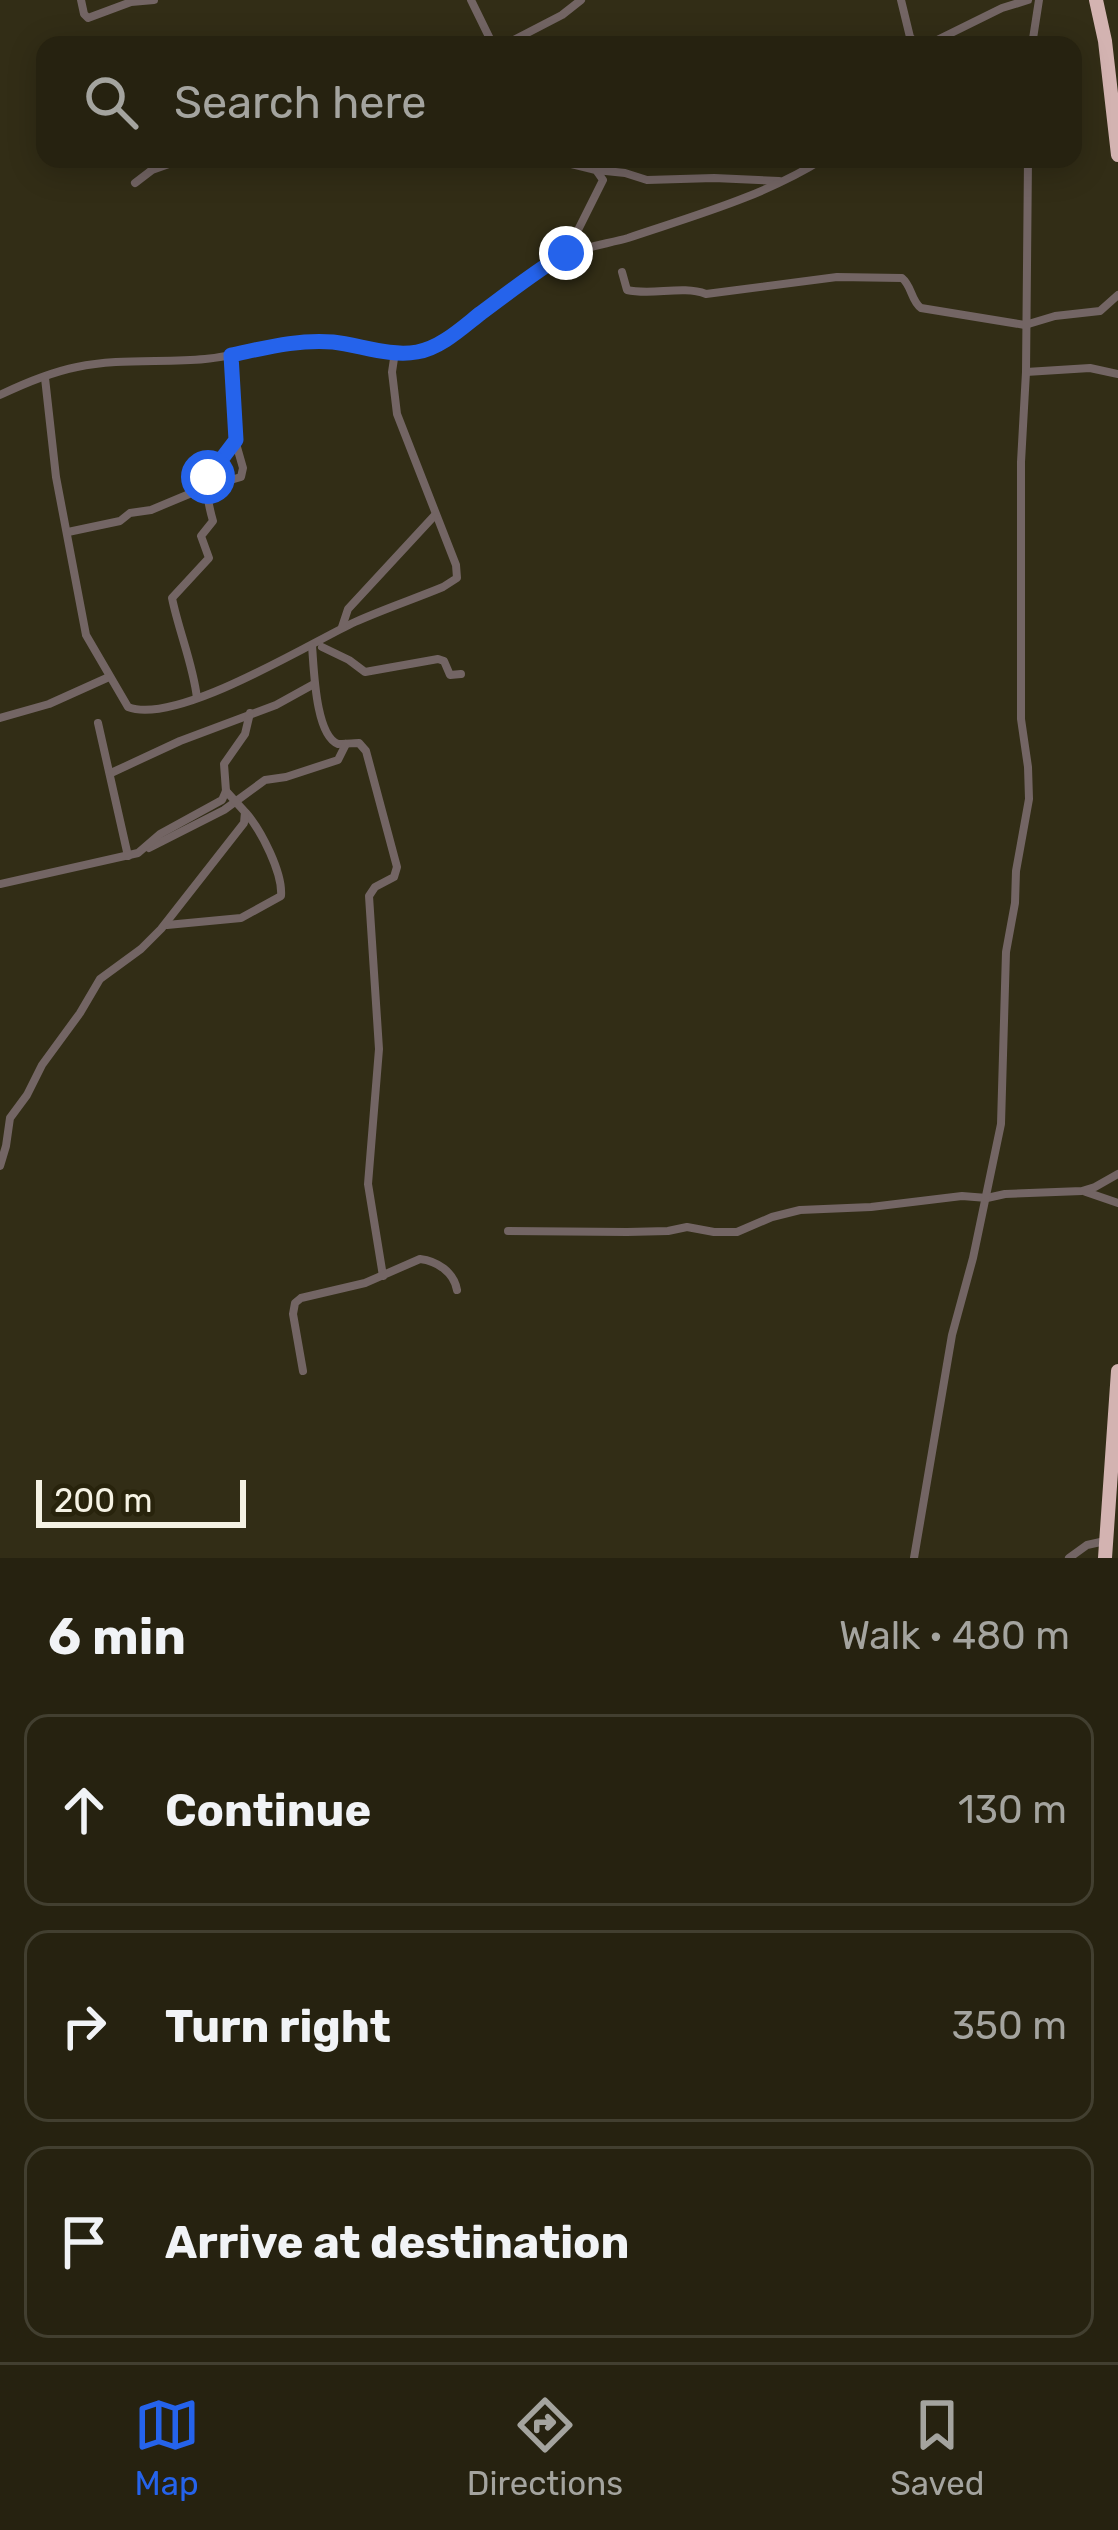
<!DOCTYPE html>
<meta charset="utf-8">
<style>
:root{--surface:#262210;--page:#322f1e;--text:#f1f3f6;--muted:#a4a49f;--line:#423f30;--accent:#2563eb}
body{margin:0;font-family:Rubik,sans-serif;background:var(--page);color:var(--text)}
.scale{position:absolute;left:36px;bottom:30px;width:210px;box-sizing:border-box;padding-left:12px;border:6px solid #f5f2e4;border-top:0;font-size:33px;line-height:42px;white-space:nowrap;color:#f5f2e4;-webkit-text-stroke:9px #28230c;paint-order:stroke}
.stop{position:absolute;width:36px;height:36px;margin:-27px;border:9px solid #2563eb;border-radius:50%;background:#fff}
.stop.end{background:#2563eb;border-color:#fff;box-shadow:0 3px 12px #0008}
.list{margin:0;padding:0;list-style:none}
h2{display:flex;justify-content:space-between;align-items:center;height:156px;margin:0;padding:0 48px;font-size:51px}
h2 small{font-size:39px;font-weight:400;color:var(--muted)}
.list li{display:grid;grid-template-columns:78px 1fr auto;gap:36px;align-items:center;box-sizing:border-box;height:192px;margin:0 24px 24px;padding:0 24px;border:3px solid var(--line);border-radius:24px}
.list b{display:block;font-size:45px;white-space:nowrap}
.list em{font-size:39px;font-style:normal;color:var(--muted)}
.icon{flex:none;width:66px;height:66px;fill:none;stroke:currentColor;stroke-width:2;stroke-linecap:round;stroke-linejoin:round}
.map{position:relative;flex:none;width:1118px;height:1558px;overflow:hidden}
.search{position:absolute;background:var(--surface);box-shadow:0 6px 30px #0003;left:36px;right:36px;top:36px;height:132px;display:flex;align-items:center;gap:30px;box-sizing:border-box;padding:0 42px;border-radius:24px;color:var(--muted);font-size:45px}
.sheet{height:804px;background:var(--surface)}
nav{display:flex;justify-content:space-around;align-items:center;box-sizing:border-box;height:168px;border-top:3px solid var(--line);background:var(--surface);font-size:33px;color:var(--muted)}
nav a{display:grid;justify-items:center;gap:6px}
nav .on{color:var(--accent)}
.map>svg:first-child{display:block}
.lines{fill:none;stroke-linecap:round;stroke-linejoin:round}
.street{stroke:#736564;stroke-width:8}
.highway{stroke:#d3b3b1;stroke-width:14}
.route{stroke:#2563eb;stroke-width:15}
</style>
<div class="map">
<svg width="1118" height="1558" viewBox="0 0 1118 1558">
<rect width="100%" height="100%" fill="#322d16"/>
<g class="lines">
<g class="street">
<path d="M81 0 84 14 88 18 131 2 154 0"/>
<path d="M471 0 493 45"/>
<path d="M901 0 910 37 917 45"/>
<path d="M504 45 562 15 581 0"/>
<path d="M927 45 1002 8 1028 0"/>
<path d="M1032 45 1039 0"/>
<path d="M551 159 596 170 603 180 567 252"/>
<path d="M596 170 625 173 647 180 714 178 779 181"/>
<path d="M135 183 152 170 183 159"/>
<path d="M622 272 627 290C652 296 682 285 706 294L837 277 902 278C912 286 911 301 921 308L1025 325 1055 316 1100 311 1118 295"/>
<path d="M1026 372 1090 368 1118 374"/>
<path d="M45 378 56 477 86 635 128 707C176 726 308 644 355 622 384 609 414 599 443 587L457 578 456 565 397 414 392 372 395 352"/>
<path d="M0 395C23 384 52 372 77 367 119 358 163 363 205 359 242 356 276 342 313 341 347 341 380 355 413 352 448 349 524 279 558 258 570 250 611 243 628 238 693 216 765 196 823 159"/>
<path d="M68 532 120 521 130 513 151 510 206 487 241 477 243 468 237 447 231 355"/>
<path d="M342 627 348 609 435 515"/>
<path d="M312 646C314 667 315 735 338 744 340 744 358 743 359 743L366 751 397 867 394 877 375 887 369 896 379 1049 368 1184 383 1276"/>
<path d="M322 647 349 660 365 672 438 659 444 661 450 675 461 674"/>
<path d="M197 698C193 664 179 632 172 598L209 558 201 536 213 521C200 476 209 475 236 441"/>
<path d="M0 718 49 704 109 677"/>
<path d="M98 723 128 856"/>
<path d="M111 773 180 741 276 705 314 684"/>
<path d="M149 848 224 810 265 780 286 777 338 760 346 744"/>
<path d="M0 884 138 853 160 834 222 800 226 791 224 764 245 734 250 713"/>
<path d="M167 925 241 918 281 896C283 873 261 830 246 813"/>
<path d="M0 1166 6 1146 10 1118 27 1095 42 1065 80 1013 100 979 141 949 161 929 244 823 245 812 226 791"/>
<path d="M1086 1192 1118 1203"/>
<path d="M508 1231 627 1232 668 1231 687 1227 714 1232H737L772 1217 800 1210 871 1207 962 1196 987 1198 1005 1194 1082 1191 1095 1187 1118 1174"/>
<path d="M303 1371 293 1314 295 1303 301 1298 365 1283 420 1259C437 1261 454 1272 457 1290"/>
<path d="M914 1558 952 1335 973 1258 1001 1124 1006 952 1015 903 1016 871 1029 799 1028 767 1021 719V462L1026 372 1028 159"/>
<path d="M1069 1558 1087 1545 1105 1541"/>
</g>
<g class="highway">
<path d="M1096 0 1105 41 1118 155"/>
<path d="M1105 1558 1118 1371"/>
</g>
</g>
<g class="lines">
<path class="route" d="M208 477 236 440 231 355C265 348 298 339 333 342 360 345 390 357 417 352 441 348 463 327 481 313 508 293 537 270 566 253"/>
</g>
</svg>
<div class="scale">200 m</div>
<div class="stop" style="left:208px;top:477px"></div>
<div class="stop end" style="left:566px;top:253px"></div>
<div class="search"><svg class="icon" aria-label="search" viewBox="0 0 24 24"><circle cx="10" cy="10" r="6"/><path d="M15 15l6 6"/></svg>Search here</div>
</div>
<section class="sheet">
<h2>6 min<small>Walk · 480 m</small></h2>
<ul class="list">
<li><svg class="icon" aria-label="ahead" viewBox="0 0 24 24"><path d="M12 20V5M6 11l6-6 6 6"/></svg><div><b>Continue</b></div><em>130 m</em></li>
<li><svg class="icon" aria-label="right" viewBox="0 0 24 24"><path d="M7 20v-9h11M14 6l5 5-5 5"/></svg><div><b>Turn right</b></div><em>350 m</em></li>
<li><svg class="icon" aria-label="arrive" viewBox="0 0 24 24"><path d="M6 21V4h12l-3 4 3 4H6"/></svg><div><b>Arrive at destination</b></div></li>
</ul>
</section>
<nav>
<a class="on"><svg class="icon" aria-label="map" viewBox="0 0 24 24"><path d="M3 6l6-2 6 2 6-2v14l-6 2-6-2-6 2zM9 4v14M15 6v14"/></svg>Map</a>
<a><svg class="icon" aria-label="directions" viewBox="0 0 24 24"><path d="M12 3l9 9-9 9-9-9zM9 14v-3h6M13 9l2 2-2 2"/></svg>Directions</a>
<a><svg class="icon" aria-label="saved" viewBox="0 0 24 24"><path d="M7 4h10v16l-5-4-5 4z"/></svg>Saved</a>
</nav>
